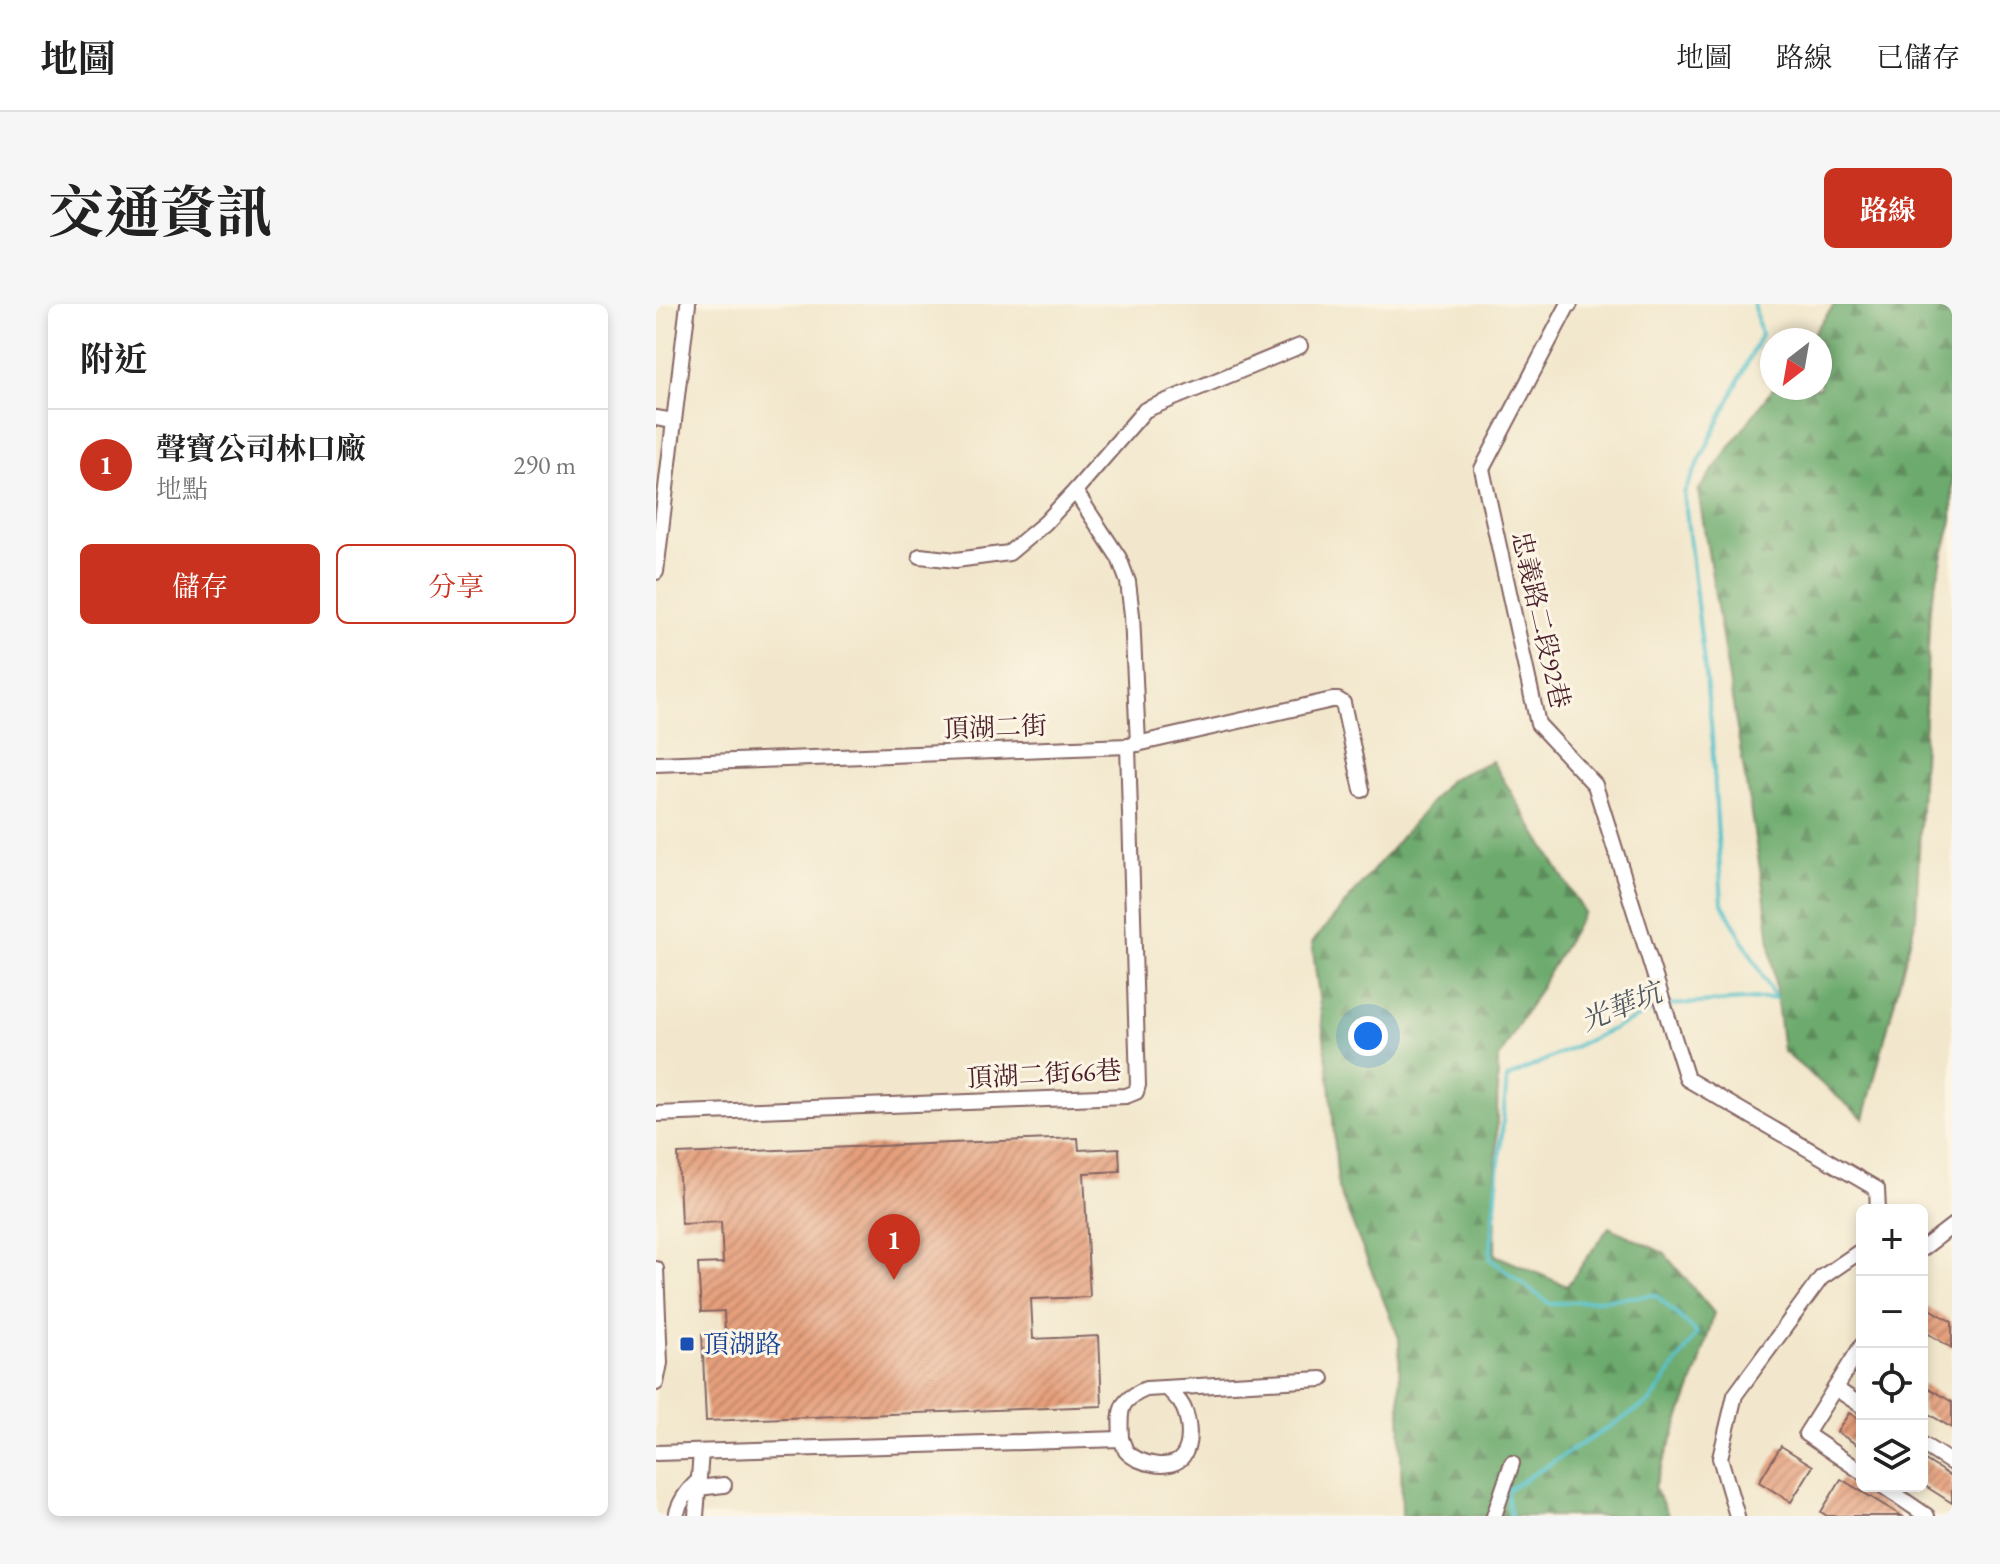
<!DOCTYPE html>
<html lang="zh-TW">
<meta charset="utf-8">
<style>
:root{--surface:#fff;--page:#f6f6f6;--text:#222;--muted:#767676;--line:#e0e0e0;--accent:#c8321e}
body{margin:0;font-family:"EB Garamond","Noto Serif TC",serif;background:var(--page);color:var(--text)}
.controls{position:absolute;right:24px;bottom:24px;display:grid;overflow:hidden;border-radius:12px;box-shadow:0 4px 12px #0003}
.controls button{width:72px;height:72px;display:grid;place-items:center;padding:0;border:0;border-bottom:2px solid var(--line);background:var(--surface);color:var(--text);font:40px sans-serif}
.compass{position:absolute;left:1104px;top:24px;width:72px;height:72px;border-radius:50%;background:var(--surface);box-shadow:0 4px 12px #0003;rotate:211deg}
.you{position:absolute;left:712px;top:732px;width:28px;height:28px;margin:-20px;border:6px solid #fff;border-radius:50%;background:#1a73e8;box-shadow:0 0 0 12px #1a73e833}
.badge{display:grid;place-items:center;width:52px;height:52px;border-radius:50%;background:var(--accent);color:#fff;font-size:26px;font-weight:700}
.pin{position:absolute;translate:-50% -66px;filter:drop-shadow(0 2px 4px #0008)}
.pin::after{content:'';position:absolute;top:42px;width:28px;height:24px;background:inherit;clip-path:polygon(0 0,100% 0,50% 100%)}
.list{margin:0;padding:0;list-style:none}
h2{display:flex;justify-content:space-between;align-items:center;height:104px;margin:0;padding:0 32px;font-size:34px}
h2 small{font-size:26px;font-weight:400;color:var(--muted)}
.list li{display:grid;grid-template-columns:52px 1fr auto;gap:24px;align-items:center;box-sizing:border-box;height:112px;padding:0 32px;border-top:2px solid var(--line)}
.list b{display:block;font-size:30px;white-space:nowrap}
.list p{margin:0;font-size:26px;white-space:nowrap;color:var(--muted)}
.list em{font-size:26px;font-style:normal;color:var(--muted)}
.actions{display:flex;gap:16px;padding:24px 32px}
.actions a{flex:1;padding:18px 0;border:2px solid var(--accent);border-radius:12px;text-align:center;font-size:28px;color:var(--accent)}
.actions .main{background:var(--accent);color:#fff}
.icon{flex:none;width:44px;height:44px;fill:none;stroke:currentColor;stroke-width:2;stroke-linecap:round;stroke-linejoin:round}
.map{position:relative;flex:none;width:1296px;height:1212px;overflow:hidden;border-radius:12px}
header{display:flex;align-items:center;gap:48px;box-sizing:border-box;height:112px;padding:0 40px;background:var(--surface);border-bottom:2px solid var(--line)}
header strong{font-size:38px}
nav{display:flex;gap:44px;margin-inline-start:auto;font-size:28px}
.intro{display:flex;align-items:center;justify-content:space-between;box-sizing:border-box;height:192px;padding:0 48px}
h1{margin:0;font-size:56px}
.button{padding:20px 36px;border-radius:12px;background:var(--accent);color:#fff;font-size:28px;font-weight:700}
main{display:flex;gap:48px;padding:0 48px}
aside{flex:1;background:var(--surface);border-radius:12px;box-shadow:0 4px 12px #0003}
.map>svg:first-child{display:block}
.forest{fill:url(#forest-firs);stroke:#5b644c;stroke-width:2}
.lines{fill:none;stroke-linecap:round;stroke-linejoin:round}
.stream{stroke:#54c1ca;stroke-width:4}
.building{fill:url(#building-hatch)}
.minor-casing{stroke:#856563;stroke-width:18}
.minor{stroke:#fff;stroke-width:14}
.transit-dot{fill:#1a4fb4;stroke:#fcf5e5;stroke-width:3}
.labels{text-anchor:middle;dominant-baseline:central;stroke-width:6;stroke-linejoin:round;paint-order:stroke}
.street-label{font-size:26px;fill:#4a1f2b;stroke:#fcf5e5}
.transit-label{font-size:26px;fill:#164399;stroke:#fcf5e5;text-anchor:start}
.water-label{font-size:28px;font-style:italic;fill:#4e5863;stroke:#fcf5e5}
</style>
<header>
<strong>地圖</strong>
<nav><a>地圖</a><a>路線</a><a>已儲存</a></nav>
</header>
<div class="intro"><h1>交通資訊</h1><a class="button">路線</a></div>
<main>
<aside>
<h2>附近<small></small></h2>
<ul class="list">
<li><span class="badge">1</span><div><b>聲寶公司林口廠</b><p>地點</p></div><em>290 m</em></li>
</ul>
<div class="actions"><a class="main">儲存</a><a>分享</a></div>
</aside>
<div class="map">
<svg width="1296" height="1212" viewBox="0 0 1296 1212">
<defs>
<pattern id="forest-firs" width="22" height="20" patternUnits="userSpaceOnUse" patternTransform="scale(2)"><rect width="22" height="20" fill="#6caa6d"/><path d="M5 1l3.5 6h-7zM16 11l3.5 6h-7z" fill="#5b8a5a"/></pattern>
<pattern id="building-hatch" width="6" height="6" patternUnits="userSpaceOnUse" patternTransform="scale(2)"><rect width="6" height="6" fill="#e59f7b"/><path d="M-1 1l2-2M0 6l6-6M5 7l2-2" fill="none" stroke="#bc8165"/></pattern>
</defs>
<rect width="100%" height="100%" fill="#fcf5e5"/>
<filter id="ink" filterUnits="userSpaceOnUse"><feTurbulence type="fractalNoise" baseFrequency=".0125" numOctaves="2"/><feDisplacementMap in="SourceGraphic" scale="16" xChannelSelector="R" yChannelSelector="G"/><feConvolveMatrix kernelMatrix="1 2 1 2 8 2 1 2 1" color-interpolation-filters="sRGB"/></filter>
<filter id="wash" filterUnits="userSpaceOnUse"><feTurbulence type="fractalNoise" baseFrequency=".006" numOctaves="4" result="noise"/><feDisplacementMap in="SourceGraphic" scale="32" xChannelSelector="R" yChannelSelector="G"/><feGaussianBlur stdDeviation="1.8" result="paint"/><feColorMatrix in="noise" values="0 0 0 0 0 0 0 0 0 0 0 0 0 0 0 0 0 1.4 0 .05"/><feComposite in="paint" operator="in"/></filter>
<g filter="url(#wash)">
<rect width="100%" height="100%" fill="#f2e7cc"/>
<g class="forest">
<path d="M1179 0H1296V216L1274 302 1260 614 1208 815 1127 747 1108 589 1042 187 1117 84H1164V36H1152Z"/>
<path d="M836 457 928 608 842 756 839 951 911 982 953 923 1008 949 1058 1009 1043 1062 998 1183 1013 1212H746L743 1034 682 884 675 789 656 639 794 475Z"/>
</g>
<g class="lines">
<g class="stream">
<path d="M1012 701 1119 694 1066 599 1055 419 1028 189 1105 31 1098 0"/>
<path d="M855 1212 850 1187 995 1097 1041 1029 1000 991 894 1000 834 955 851 774 1004 703"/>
</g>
</g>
<g id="blocks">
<g class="building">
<path d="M422 834 423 846 463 844 464 867 428 869 434 993 375 995 377 1035 443 1032 446 1102 50 1117 46 1030 69 1029 68 1007 45 1008 42 960 67 959 65 918 25 920 22 850Z"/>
<path d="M1266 1000 1296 1018V1044L1266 1026Z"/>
<path d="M1266 1080 1296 1098V1124L1266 1106Z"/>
<path d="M1193 1109 1206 1117V1144L1181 1128Z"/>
<path d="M1125 1142 1157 1162 1135 1198 1103 1178Z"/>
<path d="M1266 1154 1296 1173V1199L1266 1180Z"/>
<path d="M1185 1175 1246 1212H1171L1165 1208Z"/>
</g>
</g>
</g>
<g filter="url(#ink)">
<use href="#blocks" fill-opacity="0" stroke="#856563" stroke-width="2"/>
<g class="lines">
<defs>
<g id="minor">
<path d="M914 0 911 3 826 165 882 420 939 481 1031 775 1221 885 1222 906"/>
<path d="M0 114 18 117"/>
<path d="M419 187 463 254 472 278 476 311 482 440"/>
<path d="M264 252 300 256 353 249 389 219 419 187 489 106 644 42"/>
<path d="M0 268 32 0"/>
<path d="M0 460 472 442 676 396H682L687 399 706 486"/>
<path d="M0 810 470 792 480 788 482 781 472 442"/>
<path d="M1266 945 1296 922"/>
<path d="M0 965 4 1059 0 1079"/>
<path d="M1206 1041 1150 1130 1206 1168"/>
<path d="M1179 1084 1206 1102"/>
<path d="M465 1135C464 1107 461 1097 490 1085L666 1075"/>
<path d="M1266 1140 1296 1159"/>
<path d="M0 1149 465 1135C467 1139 468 1143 470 1147 481 1160 516 1168 527 1152 537 1138 533 1110 524 1098 520 1093 515 1088 511 1084"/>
<path d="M1227 1182 1271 1212"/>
<path d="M42 1184 68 1181"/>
<path d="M20 1212C23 1199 32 1186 42 1177"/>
<path d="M40 1212 45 1148"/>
<path d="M838 1212 856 1159"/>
<path d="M1081 1212 1064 1154 1079 1091 1165 974 1206 946"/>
</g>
</defs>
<use href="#minor" class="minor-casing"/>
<use href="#minor" class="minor"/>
</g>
</g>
<rect class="transit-dot" x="23" y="1032" width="16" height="16" rx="4"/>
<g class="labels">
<g class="street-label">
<text transform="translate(885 316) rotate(77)">忠義路二段92巷</text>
<text transform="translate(339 423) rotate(-2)">頂湖二街</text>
<text transform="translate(388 770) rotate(-3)">頂湖二街66巷</text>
</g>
<g class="transit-label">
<text x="47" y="1040">頂湖路</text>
</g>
<g class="water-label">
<text transform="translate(965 702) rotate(-22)">光華坑</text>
</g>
</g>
</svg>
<div class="controls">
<button>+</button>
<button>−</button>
<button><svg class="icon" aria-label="locate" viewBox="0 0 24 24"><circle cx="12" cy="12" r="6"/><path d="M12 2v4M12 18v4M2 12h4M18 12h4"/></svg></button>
<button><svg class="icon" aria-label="layers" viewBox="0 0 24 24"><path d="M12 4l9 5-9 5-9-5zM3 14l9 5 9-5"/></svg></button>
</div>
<svg class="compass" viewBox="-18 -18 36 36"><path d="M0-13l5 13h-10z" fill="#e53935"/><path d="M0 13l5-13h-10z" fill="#767676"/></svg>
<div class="you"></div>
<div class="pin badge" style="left:238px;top:976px">1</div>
</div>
</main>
